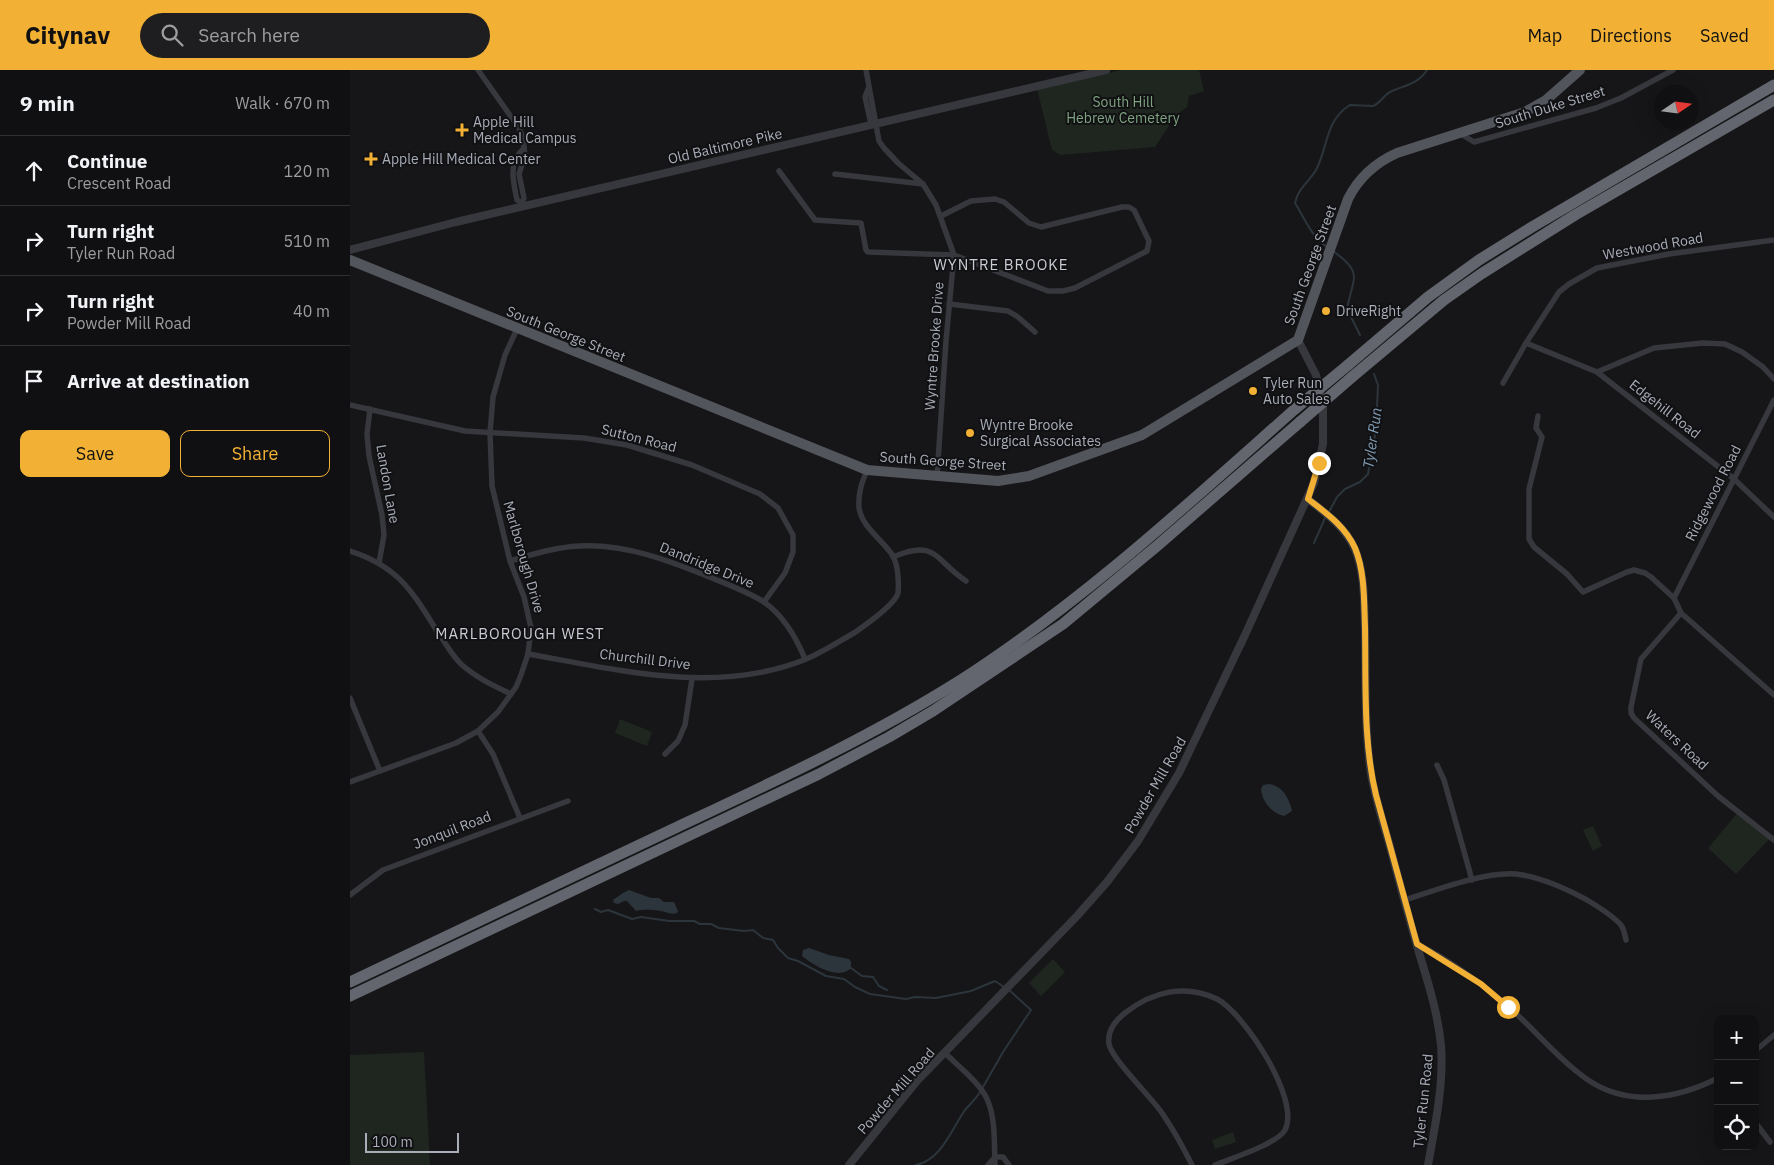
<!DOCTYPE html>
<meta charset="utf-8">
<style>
:root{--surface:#101012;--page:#1e1e20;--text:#f1f3f6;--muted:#9c9d9f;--line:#303032;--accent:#f2b134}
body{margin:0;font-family:"IBM Plex Sans",sans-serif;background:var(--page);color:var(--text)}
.controls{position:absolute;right:15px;bottom:15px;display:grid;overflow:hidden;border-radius:10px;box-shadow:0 5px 20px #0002}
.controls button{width:45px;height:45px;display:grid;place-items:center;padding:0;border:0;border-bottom:1px solid var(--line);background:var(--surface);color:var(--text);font:25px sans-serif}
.compass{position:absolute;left:1304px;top:15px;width:45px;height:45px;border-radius:50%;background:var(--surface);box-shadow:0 5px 20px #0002;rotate:77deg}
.scale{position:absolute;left:15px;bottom:12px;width:94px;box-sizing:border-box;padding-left:5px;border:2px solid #a8adb8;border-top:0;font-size:14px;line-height:18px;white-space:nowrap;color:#a8adb8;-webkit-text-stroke:4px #111113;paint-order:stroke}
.stop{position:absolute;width:15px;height:15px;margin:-11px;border:4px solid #f2b134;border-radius:50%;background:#fff}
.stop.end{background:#f2b134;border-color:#fff;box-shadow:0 1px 5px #0008}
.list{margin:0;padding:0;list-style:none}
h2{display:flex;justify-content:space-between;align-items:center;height:65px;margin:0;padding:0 20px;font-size:21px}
h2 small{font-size:16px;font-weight:400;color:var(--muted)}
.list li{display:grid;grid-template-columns:32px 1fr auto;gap:15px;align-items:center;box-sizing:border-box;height:70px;padding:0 20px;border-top:1px solid var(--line)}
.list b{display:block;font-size:19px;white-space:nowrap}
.list p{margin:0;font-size:16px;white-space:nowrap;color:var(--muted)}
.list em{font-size:16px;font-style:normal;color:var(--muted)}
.actions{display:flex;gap:10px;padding:15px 20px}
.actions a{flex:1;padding:11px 0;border:1px solid var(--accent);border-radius:10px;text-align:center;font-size:18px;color:var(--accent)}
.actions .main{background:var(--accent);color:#111}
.icon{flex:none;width:28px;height:28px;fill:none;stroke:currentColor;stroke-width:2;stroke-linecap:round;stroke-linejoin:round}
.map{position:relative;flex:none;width:1424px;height:1095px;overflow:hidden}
header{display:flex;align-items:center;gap:30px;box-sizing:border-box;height:70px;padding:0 25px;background:var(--accent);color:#111}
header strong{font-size:24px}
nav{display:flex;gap:28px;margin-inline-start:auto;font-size:18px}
.search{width:350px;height:45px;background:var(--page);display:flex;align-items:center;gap:12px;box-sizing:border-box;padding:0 18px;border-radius:28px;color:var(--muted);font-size:19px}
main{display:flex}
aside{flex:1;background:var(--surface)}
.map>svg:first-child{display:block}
.green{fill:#1e261f}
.water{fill:#2c353c}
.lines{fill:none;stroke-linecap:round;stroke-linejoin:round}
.stream{stroke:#2c353c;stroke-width:2}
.minor{stroke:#37383d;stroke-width:5.5}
.tertiary{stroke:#37383d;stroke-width:8}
.primary{stroke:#53555c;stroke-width:10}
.motorway{stroke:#63666e;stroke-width:11}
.motorway-bridge{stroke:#63666e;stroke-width:11}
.route{stroke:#f2b134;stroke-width:6}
.poi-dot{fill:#f2b134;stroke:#111113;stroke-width:2}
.labels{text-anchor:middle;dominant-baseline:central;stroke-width:4;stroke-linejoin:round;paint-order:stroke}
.park-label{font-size:14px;fill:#7fa381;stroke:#111113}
.street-label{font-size:14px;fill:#a8adb8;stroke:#111113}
.poi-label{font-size:14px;fill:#a8adb8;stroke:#111113;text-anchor:start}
.neighbourhood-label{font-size:15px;letter-spacing:1px;fill:#c9ccd4;stroke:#111113}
.water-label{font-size:15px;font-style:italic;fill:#7f9bb3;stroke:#111113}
</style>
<header>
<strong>Citynav</strong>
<div class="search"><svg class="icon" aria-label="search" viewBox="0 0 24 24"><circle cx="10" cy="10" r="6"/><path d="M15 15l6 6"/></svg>Search here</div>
<nav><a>Map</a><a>Directions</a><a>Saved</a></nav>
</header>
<main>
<aside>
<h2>9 min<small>Walk · 670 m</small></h2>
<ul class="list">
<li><svg class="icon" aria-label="ahead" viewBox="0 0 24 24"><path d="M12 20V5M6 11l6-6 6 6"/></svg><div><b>Continue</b><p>Crescent Road</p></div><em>120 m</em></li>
<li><svg class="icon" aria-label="right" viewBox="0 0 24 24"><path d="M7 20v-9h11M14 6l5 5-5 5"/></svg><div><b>Turn right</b><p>Tyler Run Road</p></div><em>510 m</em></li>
<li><svg class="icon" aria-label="right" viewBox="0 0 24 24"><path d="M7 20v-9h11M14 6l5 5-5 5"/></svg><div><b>Turn right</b><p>Powder Mill Road</p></div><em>40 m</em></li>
<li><svg class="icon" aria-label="arrive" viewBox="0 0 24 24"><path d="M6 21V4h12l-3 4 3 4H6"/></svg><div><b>Arrive at destination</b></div></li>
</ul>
<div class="actions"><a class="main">Save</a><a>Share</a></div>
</aside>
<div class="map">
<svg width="1424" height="1095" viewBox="0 0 1424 1095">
<rect width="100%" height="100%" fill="#161618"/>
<g class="green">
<path d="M771 0H849L854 21 839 26 837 37 826 45 805 77 710 85 702 80 687 19Z"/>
<path d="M270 649 302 662 297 676 265 663Z"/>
<path d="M1390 740 1421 767 1386 804 1358 778Z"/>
<path d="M1243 756 1252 776 1243 781 1233 760Z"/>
<path d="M703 889 715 902 691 926 679 913Z"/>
<path d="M74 982 80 1095H0V985Z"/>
<path d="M883 1062 886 1072 865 1079 862 1070Z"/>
</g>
<g class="water">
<path d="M919 714C933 716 939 728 942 741L934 746C921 743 912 731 911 719L913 715Z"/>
<path d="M279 820 301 828H309L314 832H324L328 841 327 843C320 845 317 842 311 841 303 840 294 839 286 841L277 831H274L268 834 264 833 263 830 273 823Z"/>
<path d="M459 878 479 885 499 889 501 892V898C489 911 463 895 452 886L453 880Z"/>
</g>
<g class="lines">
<g class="stream">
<path d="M977 177C961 166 955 149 945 133 948 118 959 112 966 100 978 78 975 50 1000 35L1023 36C1031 33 1034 24 1042 21 1056 15 1068 14 1077 0"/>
<path d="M983 181C1014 203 1003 207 997 239L1010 265"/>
<path d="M979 442 987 427 995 419 1010 412 1018 404 1026 359 1028 315 1024 304"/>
<path d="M964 473 975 448"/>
<path d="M245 839 251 842 258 840 282 849 291 847 319 851H344L350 854H361L369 858 394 861 403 860 413 868 423 870 428 878 438 888 448 891 476 906 494 909 505 917 520 924 556 929 565 927 586 928 621 921 645 911 654 917"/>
<path d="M501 898 512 906 523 907 529 916 537 920"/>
<path d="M633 1017 653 982 681 940 658 919"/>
<path d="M566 1095C592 1089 601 1060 615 1040 620 1034 626 1029 630 1022"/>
</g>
<g class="minor">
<path d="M128 0 169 58 173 68 175 86 169 104 174 128 172 133 173 137"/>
<path d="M516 0 529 71 534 78 548 93 573 114 586 135 604 185 596 271 587 407"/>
<path d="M518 19 515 27 521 54"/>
<path d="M1111 64 1124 72 1246 38 1271 28 1323 0"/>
<path d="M429 101 465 150 511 153 516 180 518 182 604 185 698 221H713L725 218 797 181 799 171 784 140 779 137H772L691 157 679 153 654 132 645 129 621 131 591 146"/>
<path d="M485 104 573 114"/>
<path d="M172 133 167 130C163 111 158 92 174 78"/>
<path d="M599 234 658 241 668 247 685 262"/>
<path d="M1176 273 1247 302 1384 409 1424 447"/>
<path d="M1247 302 1304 278 1353 273 1375 274 1392 282 1413 297 1424 309"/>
<path d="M1153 313 1176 273 1209 222 1219 214 1247 198 1319 184 1424 170"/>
<path d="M0 335 115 361 234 368 277 375 342 395 410 424 428 438 443 465V482L435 503 414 532"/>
<path d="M20 339 17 364 19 386 32 445 34 465 29 493"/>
<path d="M1188 346 1186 358 1192 367 1179 419V469L1184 477 1217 504 1233 522 1277 502 1284 500 1295 503 1301 507 1324 528 1331 543 1424 625"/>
<path d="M0 481C48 496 62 521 87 561 95 572 102 586 112 595 127 608 144 616 161 624"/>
<path d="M543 487C587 468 585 491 616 511"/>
<path d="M160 491C183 484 206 477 230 476 277 474 320 491 362 508 379 515 398 522 414 532 434 546 446 567 455 589"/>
<path d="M1324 528 1424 330"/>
<path d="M1331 543 1291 589 1281 637V643L1284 648 1368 726 1424 770"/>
<path d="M178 584C269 600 364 625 454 590 471 583 488 572 504 563 514 556 545 535 548 523 549 512 548 495 543 486 533 470 511 457 509 437 508 423 512 412 517 400"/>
<path d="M0 628 30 701"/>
<path d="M128 661 143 684 170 748"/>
<path d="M315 684 328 671 335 655 342 609"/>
<path d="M1087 695 1094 710 1122 810"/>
<path d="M0 712 106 673 128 661 148 642 166 617 171 605 178 584 181 558 174 527 160 491 142 416 140 363 143 327 155 285 167 259"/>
<path d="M0 825 33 800 218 731"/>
<path d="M1055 830C1083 821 1136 801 1166 804 1191 807 1215 818 1237 830 1247 836 1264 847 1271 855 1274 859 1275 865 1276 870"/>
<path d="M1067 874C1100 890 1132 914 1160 938 1186 961 1209 990 1238 1010 1278 1037 1327 1029 1368 1008"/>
<path d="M1405 981 1424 965"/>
<path d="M595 983C608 996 630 1013 637 1029 646 1049 644 1074 645 1095"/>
<path d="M1405 1052 1420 1072"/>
<path d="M638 1095 645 1087H653L659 1095"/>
<path d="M842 1095C833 1077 823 1059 812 1043 801 1027 761 988 759 974 757 961 766 950 775 943 803 921 835 914 867 929 894 943 951 1030 935 1060 927 1074 882 1088 865 1095"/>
</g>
<g class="tertiary">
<path d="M0 180 106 152 756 0"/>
<path d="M958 429C979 446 1001 461 1008 488 1015 511 1014 536 1015 560 1016 607 1014 657 1021 704 1025 727 1032 750 1039 773 1049 811 1059 849 1070 886 1079 915 1088 945 1091 975 1094 1015 1085 1056 1078 1095"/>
<path d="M499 1095 567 1011 727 846 757 812 788 771 829 703 895 565 964 413 973 374V336L966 305 948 270"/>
</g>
<path class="primary" d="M0 190 517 400 648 411 679 406 792 365 948 270 998 129C1009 107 1025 93 1047 83L1175 42 1196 30 1230 0"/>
<g class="motorway">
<path d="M998 295 1078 227 1129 190 1182 157 1424 15"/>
<path d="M1002 307 1094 230 1131 204 1225 145 1424 30"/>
<path d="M0 912C108 861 216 810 323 759 421 713 519 668 611 610 732 532 838 434 945 339"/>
<path d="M0 926 469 704 539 667 583 641 713 554 807 476 950 352"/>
</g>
<g class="motorway-bridge">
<path d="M945 339 998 295"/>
<path d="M950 352 1002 307"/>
</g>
</g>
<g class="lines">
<path class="route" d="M969 393 958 429C976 443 995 456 1005 478 1015 502 1014 532 1015 557 1016 612 1013 672 1026 725L1067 874 1131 914 1158 937"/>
</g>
<g class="poi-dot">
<path d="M109.5 52.5h5v5h5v5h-5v5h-5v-5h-5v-5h5z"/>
<path d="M18.5 81.5h5v5h5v5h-5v5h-5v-5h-5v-5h5z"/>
<circle cx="976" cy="241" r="5"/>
<circle cx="903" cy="321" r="5"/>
<circle cx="620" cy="363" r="5"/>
</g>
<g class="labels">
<g class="park-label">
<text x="773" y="32">South Hill<tspan x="773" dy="16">Hebrew Cemetery</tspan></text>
</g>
<g class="street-label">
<text transform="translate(1200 37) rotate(-17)">South Duke Street</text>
<text transform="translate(375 76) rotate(-13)">Old Baltimore Pike</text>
<text transform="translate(1303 176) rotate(-10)">Westwood Road</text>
<text transform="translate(960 195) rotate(-70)">South George Street</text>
<text transform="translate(216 264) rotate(22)">South George Street</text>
<text transform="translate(584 276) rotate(-86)">Wyntre Brooke Drive</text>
<text transform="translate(1315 339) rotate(38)">Edgehill Road</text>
<text transform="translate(289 368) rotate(14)">Sutton Road</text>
<text transform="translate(593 391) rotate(4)">South George Street</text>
<text transform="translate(38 414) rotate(80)">Landon Lane</text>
<text transform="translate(1363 423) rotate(-63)">Ridgewood Road</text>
<text transform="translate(174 487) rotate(74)">Marlborough Drive</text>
<text transform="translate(357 495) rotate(22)">Dandridge Drive</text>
<text transform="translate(295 589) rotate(7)">Churchill Drive</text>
<text transform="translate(1327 670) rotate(43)">Waters Road</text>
<text transform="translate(805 715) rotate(-60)">Powder Mill Road</text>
<text transform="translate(102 760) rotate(-21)">Jonquil Road</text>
<text transform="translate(546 1021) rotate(-49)">Powder Mill Road</text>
<text transform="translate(1073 1031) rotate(-84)">Tyler Run Road</text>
</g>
<g class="poi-label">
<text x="123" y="52">Apple Hill<tspan x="123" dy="16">Medical Campus</tspan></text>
<text x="32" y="89">Apple Hill Medical Center</text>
<text x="986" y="241">DriveRight</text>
<text x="913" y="313">Tyler Run<tspan x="913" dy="16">Auto Sales</tspan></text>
<text x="630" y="355">Wyntre Brooke<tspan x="630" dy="16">Surgical Associates</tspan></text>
</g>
<g class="neighbourhood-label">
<text x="651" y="194">WYNTRE BROOKE</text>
<text x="170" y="563">MARLBOROUGH WEST</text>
</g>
<g class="water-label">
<text transform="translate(1022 368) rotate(-82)">Tyler Run</text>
</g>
</g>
</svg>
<div class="controls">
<button>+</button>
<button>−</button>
<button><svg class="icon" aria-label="locate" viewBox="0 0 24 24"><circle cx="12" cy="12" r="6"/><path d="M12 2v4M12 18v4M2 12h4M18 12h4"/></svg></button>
</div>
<svg class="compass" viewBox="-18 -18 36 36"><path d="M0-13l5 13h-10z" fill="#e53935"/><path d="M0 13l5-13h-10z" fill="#9c9d9f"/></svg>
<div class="scale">100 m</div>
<div class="stop" style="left:1158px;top:937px"></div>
<div class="stop end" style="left:969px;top:393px"></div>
</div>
</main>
